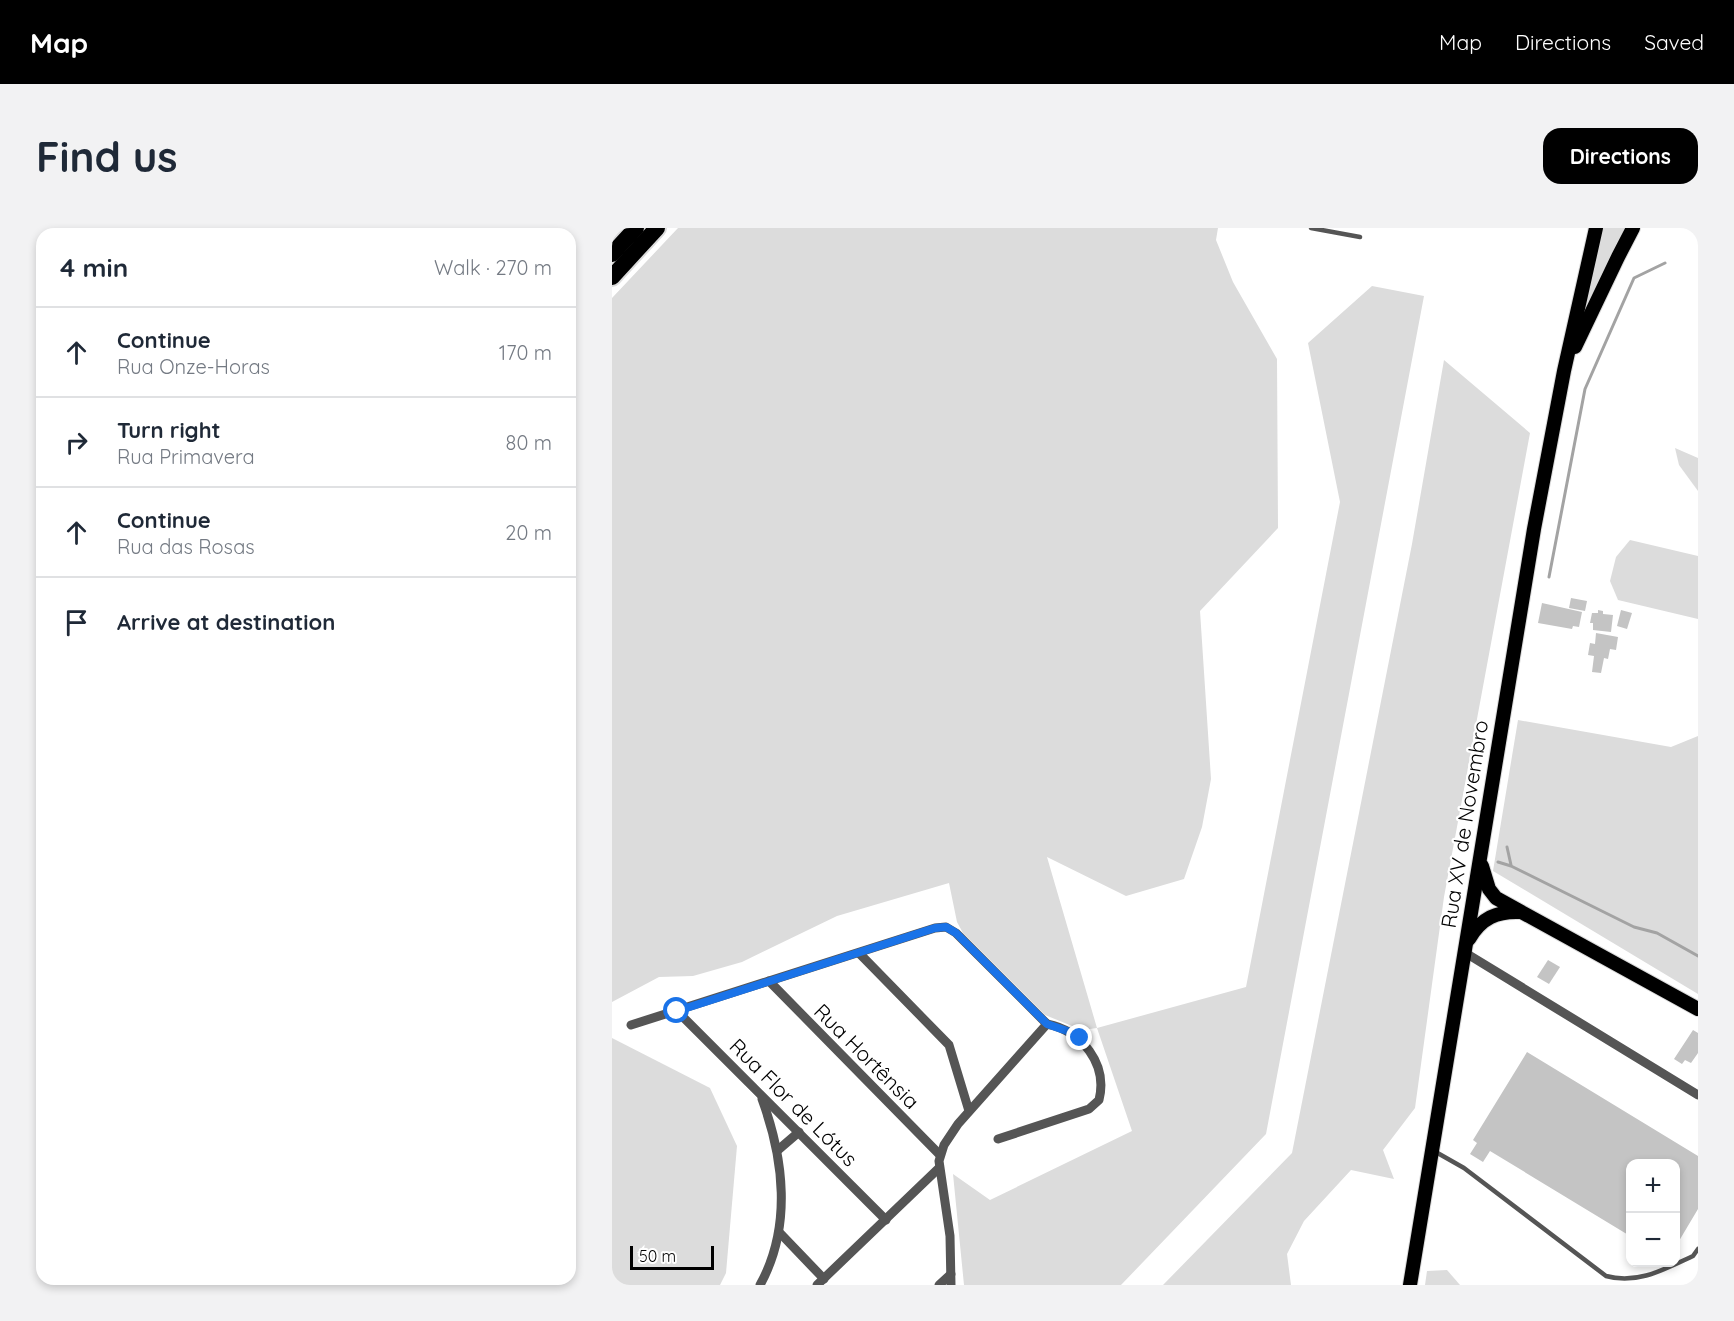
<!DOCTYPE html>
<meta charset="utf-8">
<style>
:root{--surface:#fff;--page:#f2f2f3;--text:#1f2937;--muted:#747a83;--line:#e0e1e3;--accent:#000}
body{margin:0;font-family:Quicksand,sans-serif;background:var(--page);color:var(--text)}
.controls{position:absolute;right:18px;bottom:18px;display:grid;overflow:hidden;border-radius:12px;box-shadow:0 3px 9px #0003}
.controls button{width:54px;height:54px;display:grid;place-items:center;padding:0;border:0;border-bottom:2px solid var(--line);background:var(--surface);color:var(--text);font:30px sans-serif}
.scale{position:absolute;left:18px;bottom:15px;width:84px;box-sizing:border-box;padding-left:6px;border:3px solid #000;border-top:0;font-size:16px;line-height:21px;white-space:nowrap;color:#000;-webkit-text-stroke:4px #fff;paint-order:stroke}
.stop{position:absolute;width:18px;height:18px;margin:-14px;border:4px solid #1a73e8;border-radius:50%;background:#fff}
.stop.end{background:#1a73e8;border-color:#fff;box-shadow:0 2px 6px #0008}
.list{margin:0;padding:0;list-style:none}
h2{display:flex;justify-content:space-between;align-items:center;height:78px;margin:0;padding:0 24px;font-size:26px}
h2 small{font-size:20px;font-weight:400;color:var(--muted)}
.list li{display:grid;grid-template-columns:39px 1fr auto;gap:18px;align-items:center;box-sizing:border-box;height:90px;padding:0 24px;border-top:2px solid var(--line)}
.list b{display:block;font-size:22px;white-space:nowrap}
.list p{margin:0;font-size:20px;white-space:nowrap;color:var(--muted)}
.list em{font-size:20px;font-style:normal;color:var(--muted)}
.icon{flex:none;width:33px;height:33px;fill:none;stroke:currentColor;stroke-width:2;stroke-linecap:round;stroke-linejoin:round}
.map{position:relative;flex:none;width:1086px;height:1057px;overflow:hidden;border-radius:18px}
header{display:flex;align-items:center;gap:36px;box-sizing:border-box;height:84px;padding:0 30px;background:var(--accent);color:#fff}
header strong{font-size:28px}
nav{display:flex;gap:33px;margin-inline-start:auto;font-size:21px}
.intro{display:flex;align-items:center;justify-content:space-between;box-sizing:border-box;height:144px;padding:0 36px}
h1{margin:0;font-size:42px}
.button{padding:15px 27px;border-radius:18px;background:var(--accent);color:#fff;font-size:21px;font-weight:700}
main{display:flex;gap:36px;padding:0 36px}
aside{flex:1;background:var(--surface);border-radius:18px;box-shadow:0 3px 9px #0003}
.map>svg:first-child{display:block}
.green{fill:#dcdcdc}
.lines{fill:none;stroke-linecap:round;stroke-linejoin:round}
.stream{stroke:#a3a3a3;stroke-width:3}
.building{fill:#c4c4c4}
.primary-casing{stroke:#dbdbdb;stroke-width:16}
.motorway-casing{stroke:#dbdbdb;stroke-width:20}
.service{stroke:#555;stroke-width:4.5}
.minor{stroke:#555;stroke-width:9}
.primary{stroke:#000;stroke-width:14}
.motorway{stroke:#000;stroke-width:16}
.route{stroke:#1a73e8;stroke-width:8}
.labels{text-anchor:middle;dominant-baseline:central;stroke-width:4.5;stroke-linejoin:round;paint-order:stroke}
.street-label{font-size:21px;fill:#000;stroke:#fff}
</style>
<header>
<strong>Map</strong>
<nav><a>Map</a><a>Directions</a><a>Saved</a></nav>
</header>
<div class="intro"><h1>Find us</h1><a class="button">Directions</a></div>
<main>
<aside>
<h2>4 min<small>Walk · 270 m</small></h2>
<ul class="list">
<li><svg class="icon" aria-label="ahead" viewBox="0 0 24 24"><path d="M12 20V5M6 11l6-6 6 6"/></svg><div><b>Continue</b><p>Rua Onze-Horas</p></div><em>170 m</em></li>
<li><svg class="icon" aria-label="right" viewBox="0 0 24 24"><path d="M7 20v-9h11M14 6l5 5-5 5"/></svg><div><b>Turn right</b><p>Rua Primavera</p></div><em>80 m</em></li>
<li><svg class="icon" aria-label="ahead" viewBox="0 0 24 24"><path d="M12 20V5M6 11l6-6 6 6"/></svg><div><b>Continue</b><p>Rua das Rosas</p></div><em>20 m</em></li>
<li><svg class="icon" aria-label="arrive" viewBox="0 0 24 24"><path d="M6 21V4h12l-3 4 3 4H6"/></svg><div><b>Arrive at destination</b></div></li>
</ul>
</aside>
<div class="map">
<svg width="1086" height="1057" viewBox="0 0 1086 1057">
<rect width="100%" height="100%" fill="#fff"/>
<g class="green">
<path d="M66 0H606L604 12 621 54 665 131 666 300 588 383 599 551 590 599 572 651 514 668 435 629 485 800 634 759 728 274 696 115 760 58 812 68 654 906 509 1057H352L341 946 378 972 520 903 485 800 470 802 433 787 351 705 345 694 337 655 225 688 130 734 81 748 47 749 0 774V70Z"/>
<path d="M991 0H1015L976 76 975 73Z"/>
<path d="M832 132 918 205 832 669 803 880 771 922 782 951 739 942 692 993 675 1026 679 1057H551L680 925 800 316Z"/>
<path d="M1063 220 1086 230V263L1067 237Z"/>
<path d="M1018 312 1086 328V391L1006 372 998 353 1004 329Z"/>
<path d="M906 492 1059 519 1086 508V766L881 643Z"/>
<path d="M0 810 98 860 125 918 114 1045 108 1057H0Z"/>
<path d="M835 1042 848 1057H813L815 1043Z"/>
</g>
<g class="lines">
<g class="stream">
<path d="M937 349 973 161 1022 50 1053 35"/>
<path d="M895 619 899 637"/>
<path d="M886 634 899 638 1022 699 1045 705 1086 728"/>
</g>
</g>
<g class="building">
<path d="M959 370 975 373 973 383 957 380Z"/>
<path d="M930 375 970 384 967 399 961 398 960 401 926 395Z"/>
<path d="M986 382 991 383V386L1001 387 999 404 981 402V395H978L980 385H986Z"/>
<path d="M1009 382 1020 385 1015 401 1005 398Z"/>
<path d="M984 405 1006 409 1004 422 998 421 996 431 992 430 989 445 980 444 982 428 976 427 978 415 983 416Z"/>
<path d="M936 732 948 739 937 756 925 749Z"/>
<path d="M1081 802 1086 805V825L1079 835 1073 832 1070 836 1062 831Z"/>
<path d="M915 824 1086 928V981L1064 1018V936H1018V1008L878 923 871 934 858 926 865 915 861 912Z"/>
</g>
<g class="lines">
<defs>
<g id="primary">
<path d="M963 119 1006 29 1021 0"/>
<path d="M870 638 877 661 884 670 1086 781"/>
<path d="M857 711C869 690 885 683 908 684"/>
<path d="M798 1057 922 301 952 143 984 0"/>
</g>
<g id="motorway">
<path d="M0 26 24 0"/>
<path d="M0 49 45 0"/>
</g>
</defs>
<use href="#primary" class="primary-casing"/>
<use href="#motorway" class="motorway-casing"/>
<g class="service">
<path d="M699 0 748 9"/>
<path d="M822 923 852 940 994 1048C1025 1057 1053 1041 1081 1028L1086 1021"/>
</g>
<g class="minor">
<path d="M852 724 1086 867"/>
<path d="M247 725 337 817 357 883"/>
<path d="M157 753 328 927"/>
<path d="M65 783 274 992"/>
<path d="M19 797 323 700 334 699 344 705 435 796"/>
<path d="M386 911 477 881 487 872C496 836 470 803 435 796"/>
<path d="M166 922 187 904"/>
<path d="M167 1004 212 1051"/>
<path d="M148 1057C180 999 172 931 150 871"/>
<path d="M205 1057 327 940"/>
<path d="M327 1057 339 1046"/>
<path d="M339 1057 338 1008 327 933 332 917 346 896 435 796"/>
</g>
<use href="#primary" class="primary"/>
<use href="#motorway" class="motorway"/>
</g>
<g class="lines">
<path class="route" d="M65 783 323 700 334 699 344 705 435 796 458 804 468 810"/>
</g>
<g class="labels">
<g class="street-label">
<text transform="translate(852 596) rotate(-81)">Rua XV de Novembro</text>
<text transform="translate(255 828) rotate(45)">Rua Hortênsia</text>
<text transform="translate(182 874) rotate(45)">Rua Flor de Lótus</text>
</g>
</g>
</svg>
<div class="controls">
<button>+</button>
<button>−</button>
</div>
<div class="scale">50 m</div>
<div class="stop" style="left:65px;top:783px"></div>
<div class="stop end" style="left:468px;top:810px"></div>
</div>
</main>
